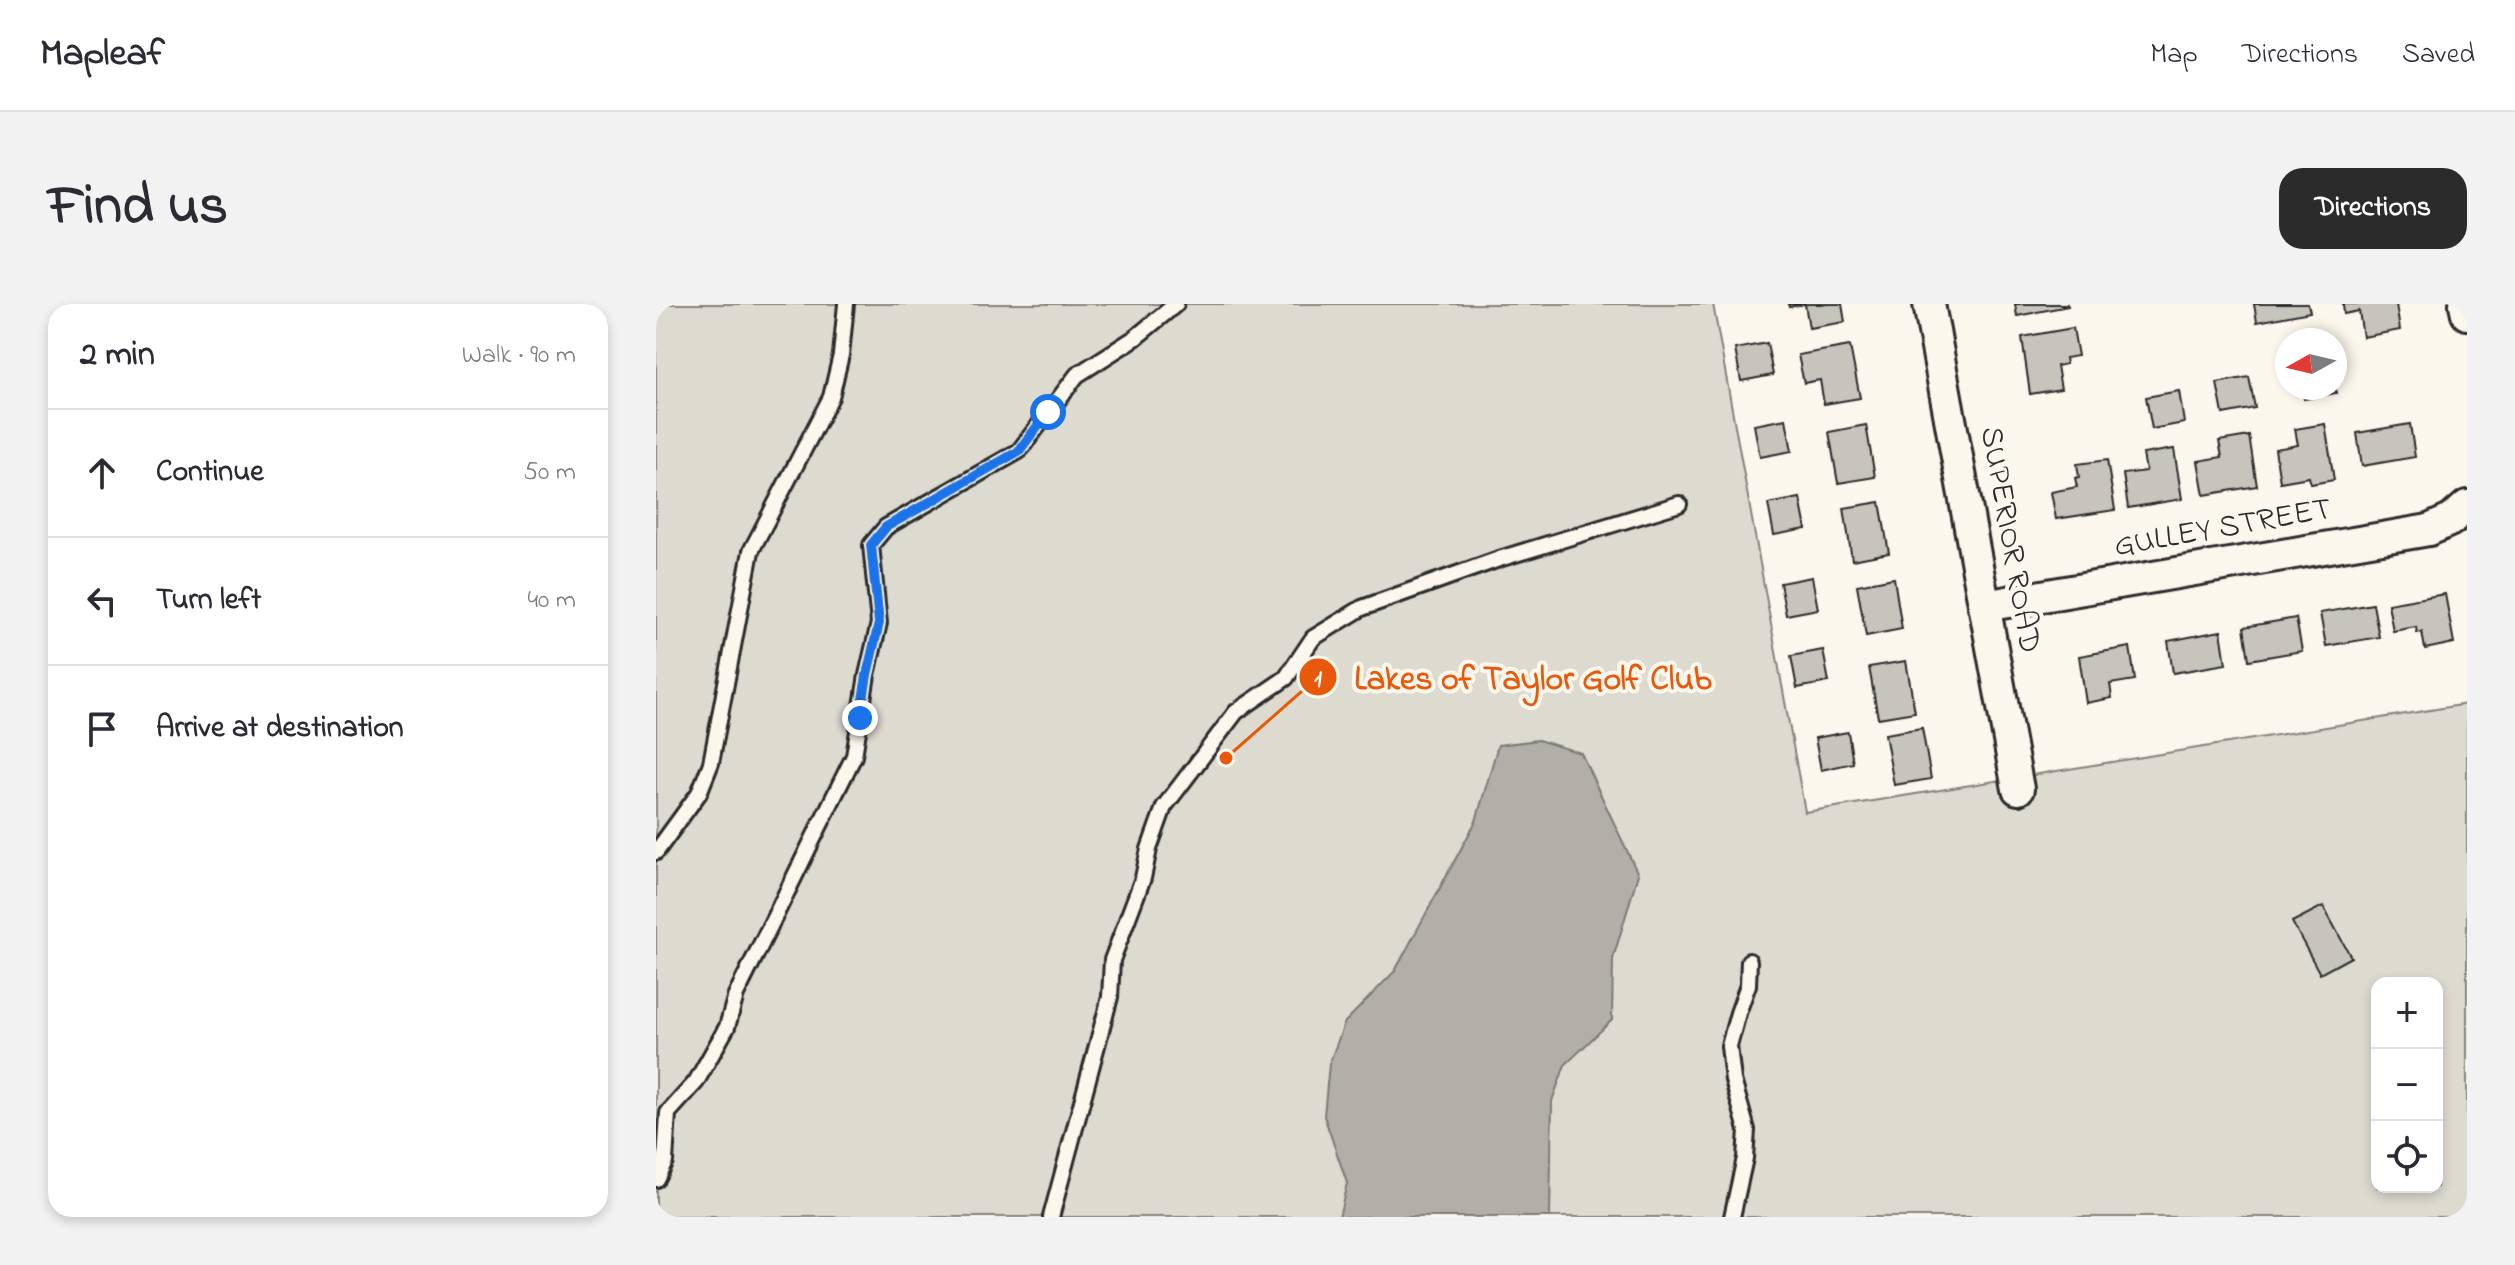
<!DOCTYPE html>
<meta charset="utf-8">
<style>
:root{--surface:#fff;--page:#f2f2f3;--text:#2b2b33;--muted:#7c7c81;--line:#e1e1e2;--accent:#2b2b2b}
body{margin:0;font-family:"Indie Flower",sans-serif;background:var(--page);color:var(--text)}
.controls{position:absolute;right:24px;bottom:24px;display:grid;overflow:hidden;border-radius:16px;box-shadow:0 4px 12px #0003}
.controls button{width:72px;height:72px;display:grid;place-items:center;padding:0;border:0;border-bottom:2px solid var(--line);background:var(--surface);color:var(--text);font:40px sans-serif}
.compass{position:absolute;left:1619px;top:24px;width:72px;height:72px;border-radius:50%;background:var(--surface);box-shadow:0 4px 12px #0003;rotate:262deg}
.stop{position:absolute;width:24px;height:24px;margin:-18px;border:6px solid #1a73e8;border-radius:50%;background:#fff}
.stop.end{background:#1a73e8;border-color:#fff;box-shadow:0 2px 8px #0008}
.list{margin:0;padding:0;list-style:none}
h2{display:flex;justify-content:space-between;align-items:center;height:104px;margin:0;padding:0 32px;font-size:34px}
h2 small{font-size:26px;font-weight:400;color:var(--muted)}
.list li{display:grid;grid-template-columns:52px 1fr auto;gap:24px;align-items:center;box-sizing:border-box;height:128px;padding:0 32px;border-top:2px solid var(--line)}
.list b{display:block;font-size:30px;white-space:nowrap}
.list em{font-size:26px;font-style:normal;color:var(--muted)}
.icon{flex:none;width:44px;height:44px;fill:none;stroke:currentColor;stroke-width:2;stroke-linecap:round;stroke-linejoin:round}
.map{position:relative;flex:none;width:1811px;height:913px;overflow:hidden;border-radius:24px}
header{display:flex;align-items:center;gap:48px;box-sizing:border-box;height:112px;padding:0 40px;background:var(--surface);border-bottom:2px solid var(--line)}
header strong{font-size:38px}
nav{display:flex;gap:44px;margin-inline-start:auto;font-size:28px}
.intro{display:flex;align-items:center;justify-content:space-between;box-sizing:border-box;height:192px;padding:0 48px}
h1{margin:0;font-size:56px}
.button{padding:20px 36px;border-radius:24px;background:var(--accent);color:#fff;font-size:28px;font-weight:700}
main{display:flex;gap:48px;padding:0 48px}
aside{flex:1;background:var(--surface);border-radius:24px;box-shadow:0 4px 12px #0003}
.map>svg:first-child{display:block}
.green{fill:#dddad0;stroke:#84827e;stroke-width:2;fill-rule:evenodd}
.water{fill:#b1afa7;stroke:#7b7a75;stroke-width:2}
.building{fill:#c7c4bc;stroke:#2b2b2b;stroke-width:2}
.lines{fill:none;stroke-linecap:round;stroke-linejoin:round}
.service-casing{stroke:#2b2b2b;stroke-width:20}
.minor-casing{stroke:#2b2b2b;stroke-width:36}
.service{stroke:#fbf7ec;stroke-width:14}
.minor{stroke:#fbf7ec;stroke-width:30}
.route{stroke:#1a73e8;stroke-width:10}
.labels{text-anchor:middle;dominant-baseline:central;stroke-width:8;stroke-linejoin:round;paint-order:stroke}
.street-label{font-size:32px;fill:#2b2b2b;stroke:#fbf7ec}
.leader{fill:none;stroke:#e8590c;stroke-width:3}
.callout-dot{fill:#e8590c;stroke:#fbf7ec;stroke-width:3}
.mark-label{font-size:24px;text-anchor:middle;font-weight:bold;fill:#fff}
.callout-label{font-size:34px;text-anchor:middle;font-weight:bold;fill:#e8590c;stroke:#fbf7ec;stroke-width:8;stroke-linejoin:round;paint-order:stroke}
</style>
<header>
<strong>Mapleaf</strong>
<nav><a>Map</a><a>Directions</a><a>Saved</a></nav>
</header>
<div class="intro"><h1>Find us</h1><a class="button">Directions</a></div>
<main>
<aside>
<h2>2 min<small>Walk · 90 m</small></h2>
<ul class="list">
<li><svg class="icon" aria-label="ahead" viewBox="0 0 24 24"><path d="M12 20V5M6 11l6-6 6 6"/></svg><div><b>Continue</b></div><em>50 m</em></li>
<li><svg class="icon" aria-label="left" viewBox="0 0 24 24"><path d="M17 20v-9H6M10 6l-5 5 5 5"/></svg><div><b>Turn left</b></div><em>40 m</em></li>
<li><svg class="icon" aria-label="arrive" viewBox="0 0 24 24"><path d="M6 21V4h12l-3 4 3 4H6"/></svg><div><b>Arrive at destination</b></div></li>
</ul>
</aside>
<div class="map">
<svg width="1811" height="913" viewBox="0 0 1811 913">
<rect width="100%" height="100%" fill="#fbf7ec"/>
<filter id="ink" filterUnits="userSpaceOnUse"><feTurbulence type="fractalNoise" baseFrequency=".0125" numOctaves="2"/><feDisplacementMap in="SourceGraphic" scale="16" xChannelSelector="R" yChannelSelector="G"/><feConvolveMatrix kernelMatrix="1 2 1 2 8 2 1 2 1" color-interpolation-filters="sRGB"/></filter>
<g filter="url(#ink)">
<path class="green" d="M0 0H1057L1149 508 1811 400V913H0ZM1721 679H1781V883H1721Z"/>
<path class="water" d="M882 436 925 449 982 570 957 655 956 716 909 761 896 797 894 913H683L691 879 668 812 673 760 689 718 739 667 820 517 842 441Z"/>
<g class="building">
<path d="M1132 0H1186L1189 18 1153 24 1149 0 1133 3Z"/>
<path d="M1359 0H1411L1412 2 1361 12Z"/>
<path d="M1598 0H1652L1654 8 1601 18Z"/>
<path d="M1687 0H1740L1744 26 1707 33 1703 7 1688 10Z"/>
<path d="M1417 24 1422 52 1409 54 1410 60 1401 62 1405 85 1374 90 1366 33Z"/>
<path d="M1111 39 1117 71 1085 77 1079 45Z"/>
<path d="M1194 42 1204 94 1168 100 1164 76 1148 79 1142 51Z"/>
<path d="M1593 73 1599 104 1567 110 1561 79Z"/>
<path d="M1646 84H1679L1680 89 1648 95Z"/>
<path d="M1523 87 1528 119 1496 125 1490 93Z"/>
<path d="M1130 115 1136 147 1104 153 1098 121Z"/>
<path d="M1669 120 1678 176 1655 180 1653 173 1624 178 1619 145 1642 141 1639 125Z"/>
<path d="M1754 120 1759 153 1706 162 1701 129Z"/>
<path d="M1210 121 1219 173 1182 179 1173 128Z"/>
<path d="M1593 132 1601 182 1548 191 1542 157 1566 153 1563 137Z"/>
<path d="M1518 145 1526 195 1472 204 1467 170 1490 167 1487 150Z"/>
<path d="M1451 156 1459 206 1400 215 1395 188 1421 183 1419 174 1423 173 1421 160Z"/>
<path d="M1144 194 1150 225 1118 231 1112 200Z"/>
<path d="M1224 198 1233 249 1196 256 1188 204Z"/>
<path d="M1156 273 1162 305 1130 311 1124 279Z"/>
<path d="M1238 274 1246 325 1210 332 1201 281Z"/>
<path d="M1789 290 1798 339 1769 345 1766 328 1761 329 1760 323 1737 327 1732 300Z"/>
<path d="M1717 300 1723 333 1670 342 1664 309Z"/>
<path d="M1640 314 1646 347 1593 356 1588 323Z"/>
<path d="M1565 327 1570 360 1517 369 1512 337Z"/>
<path d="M1474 343 1479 376 1454 380 1456 394 1430 399 1423 352Z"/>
<path d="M1167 346 1173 378 1141 384 1135 352Z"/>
<path d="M1250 357 1259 408 1222 414 1213 363Z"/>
<path d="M1266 424 1275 475 1238 481 1229 430Z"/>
<path d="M1192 428 1197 459 1165 466 1159 434Z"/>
<path d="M1667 602 1695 653 1664 670 1636 618Z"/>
</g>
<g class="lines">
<defs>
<g id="service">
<path d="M0 548 43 489 55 459 95 247 175 93 185 51 190 0"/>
<path d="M0 875 9 857 12 809 40 778 71 723 80 691 198 452 211 371 223 319 215 241 230 223 363 147 421 71 479 34 520 0"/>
<path d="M395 913 454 693 456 656 487 574 493 545 508 503 580 408 630 374 657 334 706 304 843 255 1023 200"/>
<path d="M1076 913 1089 854 1091 826 1077 776 1073 742 1082 709 1092 681 1093 657"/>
</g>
<g id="minor">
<path d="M1273 0 1362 485"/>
<path d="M1809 0 1811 10"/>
<path d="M1328 302 1773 226 1795 216 1811 202"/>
</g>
</defs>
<use href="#service" class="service-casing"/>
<use href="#minor" class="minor-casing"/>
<use href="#service" class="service"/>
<use href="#minor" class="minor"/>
</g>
</g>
<g class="lines" filter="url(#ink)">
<path class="route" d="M204 414 211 371 223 319 215 241 230 223 363 147 392 108"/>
</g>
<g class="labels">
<g class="street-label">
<text transform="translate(1567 225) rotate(-10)">GULLEY STREET</text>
<text transform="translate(1353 236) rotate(80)">SUPERIOR ROAD</text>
</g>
</g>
<path class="leader" d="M570 454L662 373"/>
<g class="callout-dot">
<circle cx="570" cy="454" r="8"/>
<circle cx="662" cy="373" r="20"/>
</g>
<g class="mark-label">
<text x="662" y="382">1</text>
</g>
<g class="callout-label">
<text x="877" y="385">Lakes of Taylor Golf Club</text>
</g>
</svg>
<div class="controls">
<button>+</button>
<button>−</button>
<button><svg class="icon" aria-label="locate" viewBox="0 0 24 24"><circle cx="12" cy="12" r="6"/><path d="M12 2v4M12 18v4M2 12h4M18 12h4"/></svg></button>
</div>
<svg class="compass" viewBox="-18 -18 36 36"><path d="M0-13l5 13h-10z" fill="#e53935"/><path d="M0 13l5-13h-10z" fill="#7c7c81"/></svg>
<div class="stop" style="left:392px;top:108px"></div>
<div class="stop end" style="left:204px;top:414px"></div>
</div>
</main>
